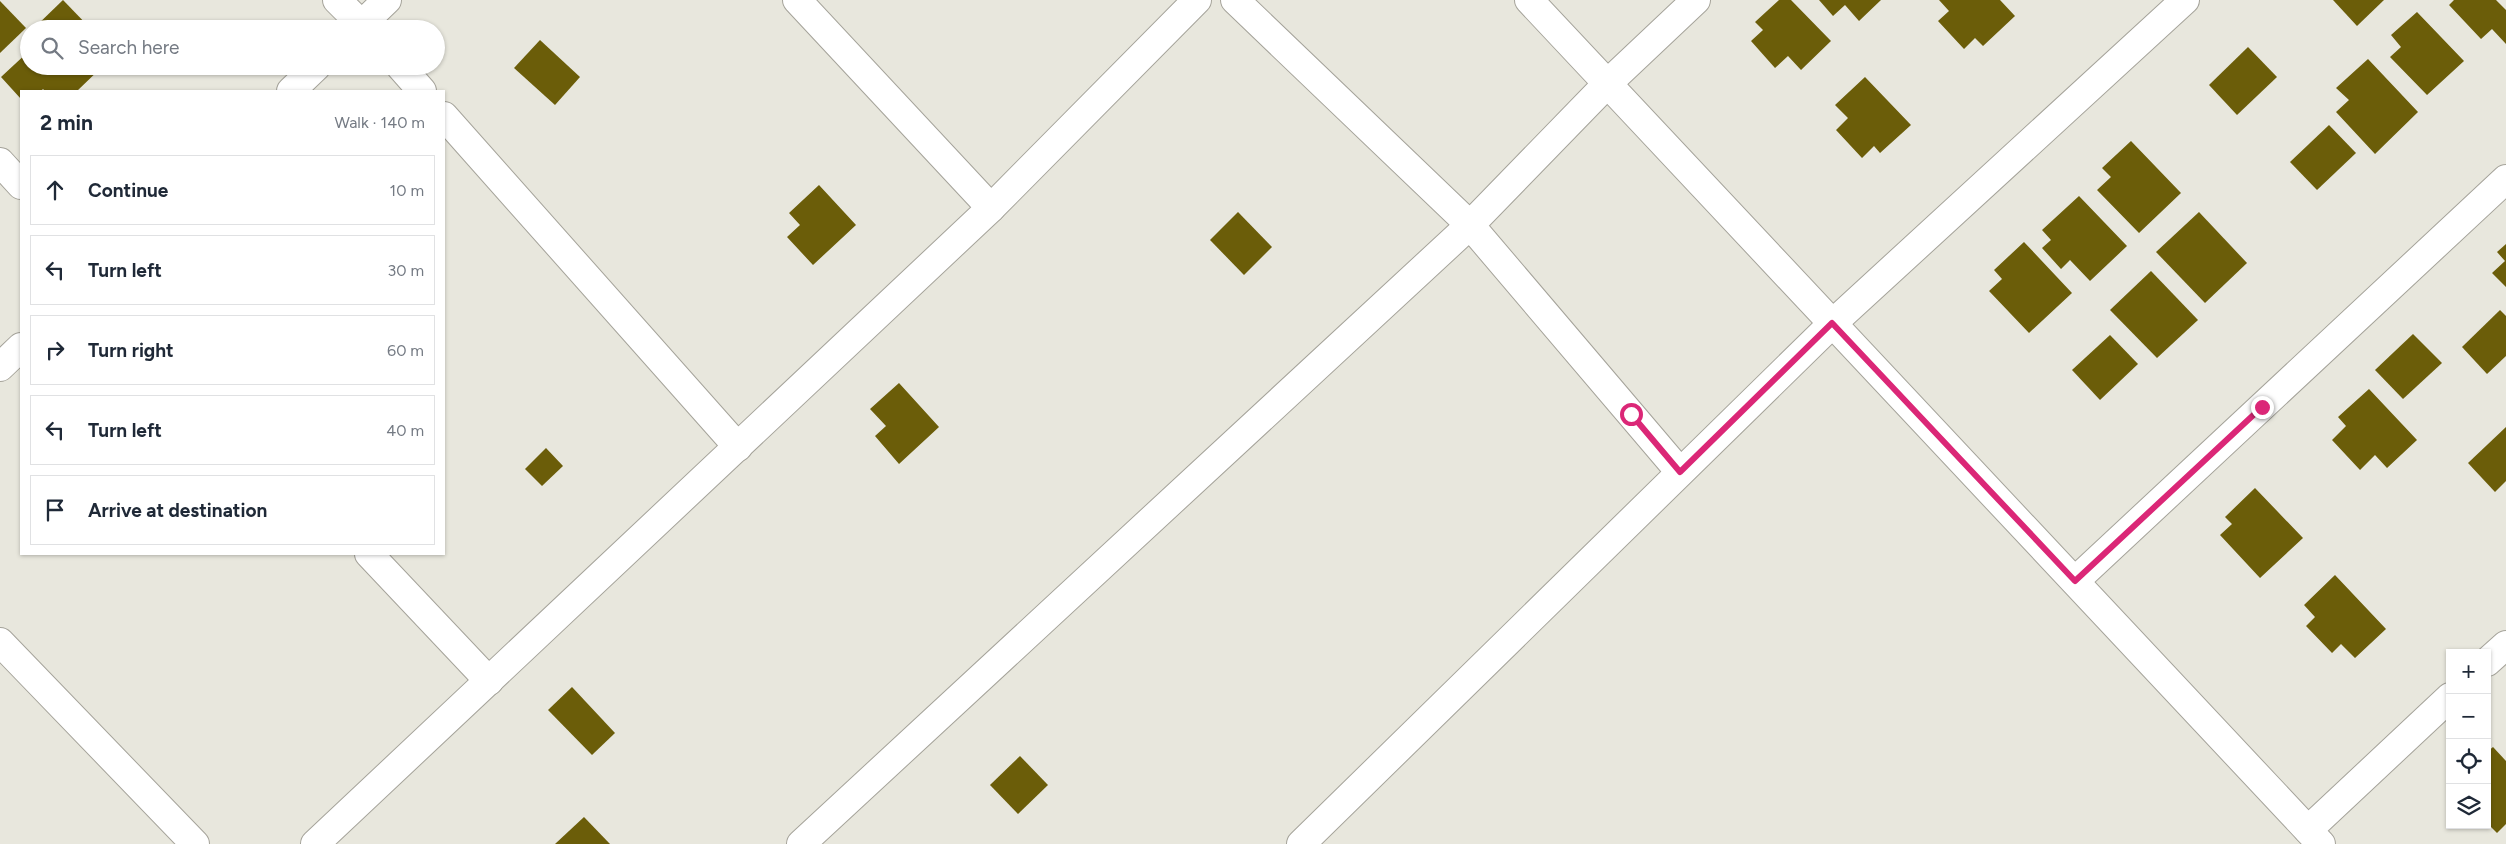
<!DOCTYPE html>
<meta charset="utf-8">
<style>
:root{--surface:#fff;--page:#f2f2f3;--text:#1f2937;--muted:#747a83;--line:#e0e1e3}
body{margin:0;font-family:Figtree,sans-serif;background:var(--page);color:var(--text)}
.controls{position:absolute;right:15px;bottom:15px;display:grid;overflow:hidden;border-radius:0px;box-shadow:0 1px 4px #0004}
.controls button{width:45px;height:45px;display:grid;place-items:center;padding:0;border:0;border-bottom:1px solid var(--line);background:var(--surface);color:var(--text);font:25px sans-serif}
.stop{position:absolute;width:15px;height:15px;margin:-11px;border:4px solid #db2777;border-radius:50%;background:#fff}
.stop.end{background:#db2777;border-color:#fff;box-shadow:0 1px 5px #0008}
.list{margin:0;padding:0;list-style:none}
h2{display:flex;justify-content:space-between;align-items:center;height:65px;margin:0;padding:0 20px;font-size:21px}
h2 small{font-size:16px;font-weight:400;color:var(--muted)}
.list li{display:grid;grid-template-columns:32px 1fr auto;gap:15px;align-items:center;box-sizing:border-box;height:70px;margin:0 10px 10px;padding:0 10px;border:1px solid var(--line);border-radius:0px}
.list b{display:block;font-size:19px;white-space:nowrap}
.list em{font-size:16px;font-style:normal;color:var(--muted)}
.icon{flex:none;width:28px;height:28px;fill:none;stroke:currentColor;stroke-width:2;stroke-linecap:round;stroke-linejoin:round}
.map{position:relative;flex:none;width:2506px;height:844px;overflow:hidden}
.search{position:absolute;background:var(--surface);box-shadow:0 1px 4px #0004;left:20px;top:20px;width:425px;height:55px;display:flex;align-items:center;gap:12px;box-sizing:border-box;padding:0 18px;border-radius:28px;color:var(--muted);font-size:19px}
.panel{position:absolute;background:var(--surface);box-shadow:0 1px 4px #0004;left:20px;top:90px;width:425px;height:465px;border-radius:0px}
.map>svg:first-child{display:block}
.building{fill:#6b5d09}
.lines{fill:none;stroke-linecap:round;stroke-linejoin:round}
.street-casing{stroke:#a5a39a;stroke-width:30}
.street{stroke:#fff;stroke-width:28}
.route{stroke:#db2777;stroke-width:6}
</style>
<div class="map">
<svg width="2506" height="844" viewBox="0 0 2506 844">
<rect width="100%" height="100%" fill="#e8e7dd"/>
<g class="building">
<path d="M63 0 91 29H33Z"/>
<path d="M1779 0H1791L1831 41 1801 70 1788 56 1775 68 1751 41 1763 30 1755 22Z"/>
<path d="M1819 0H1881L1859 21 1845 5 1833 16Z"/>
<path d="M1939 0H2000L2015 16 1983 46 1975 38 1964 49 1938 21 1949 11Z"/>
<path d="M2333 0H2384L2357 26Z"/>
<path d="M2454 0H2496L2506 10V44L2492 29 2481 39 2449 5Z"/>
<path d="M0 1 26 28 0 53Z"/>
<path d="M2417 12 2464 61 2427 95 2390 57 2401 47 2391 35Z"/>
<path d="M29 33V48L22 40Z"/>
<path d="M540 40 580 77 555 105 514 68Z"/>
<path d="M2248 47 2277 77 2237 115 2209 85Z"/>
<path d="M29 51V66H103L77 91H45L43 89 41 91H21V99L1 77Z"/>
<path d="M2368 59 2418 112 2375 154 2336 112 2349 100 2336 88Z"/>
<path d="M1865 77 1911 125 1880 153 1874 146 1862 158 1836 130 1848 118 1835 105Z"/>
<path d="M2329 125 2356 153 2317 190 2290 162Z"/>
<path d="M2131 141 2181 193 2139 233 2097 190 2111 177 2102 168Z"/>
<path d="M819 185 856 225 813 265 787 237 800 225 789 213Z"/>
<path d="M2079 196 2127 246 2090 281 2070 260 2061 269 2042 248 2051 240 2042 230Z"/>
<path d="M1238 212 1272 247 1244 275 1210 240Z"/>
<path d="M2199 212 2247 263 2205 303 2156 252Z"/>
<path d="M2024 242 2072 293 2029 333 1989 291 2002 279 1994 270Z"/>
<path d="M2506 244V287L2492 273 2505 261 2497 252Z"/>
<path d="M2151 271 2198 320 2157 358 2110 310Z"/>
<path d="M2500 310 2506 316V356L2487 374 2462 347Z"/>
<path d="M2413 334 2442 363 2403 399 2375 370Z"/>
<path d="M2110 335 2138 364 2100 400 2072 370Z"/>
<path d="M899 383 939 427 899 464 875 436 886 426 870 409Z"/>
<path d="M2369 389 2417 440 2387 468 2375 455 2360 470 2332 440 2346 426 2338 417Z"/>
<path d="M2506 427V481L2495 492 2468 463Z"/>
<path d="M546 448 563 466 542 486 525 469Z"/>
<path d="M2255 488 2303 538 2260 578 2220 535 2232 524 2225 517Z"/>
<path d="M2335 575 2386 629 2355 658 2341 644 2332 653 2306 626 2315 617 2304 605Z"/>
<path d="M572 687 615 733 592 755 548 710Z"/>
<path d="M2493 747 2506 761V824L2497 833 2487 823V752Z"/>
<path d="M1020 756 1048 785 1018 814 990 785Z"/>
<path d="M584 817 610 844H555Z"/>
</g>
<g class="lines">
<defs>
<g id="street">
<path d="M337 0 366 29"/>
<path d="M797 0 991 208"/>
<path d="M1235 0 1470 225 1680 472"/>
<path d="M1529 0 2321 844"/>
<path d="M357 29 387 0"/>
<path d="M400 66 422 91"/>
<path d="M291 91 317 66"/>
<path d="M444 116 738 447"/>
<path d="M0 162 21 185"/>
<path d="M0 367 21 347"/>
<path d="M369 554 489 681"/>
<path d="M2075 581 2506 179"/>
<path d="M0 642 195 844"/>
<path d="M2487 662 2506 645"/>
<path d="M2308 830 2450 697"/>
<path d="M315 844 991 208 1197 0"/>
<path d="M801 844 1470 225 1607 84 1696 0"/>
<path d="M1301 844 1833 323 2185 0"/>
</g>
</defs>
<use href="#street" class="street-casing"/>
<use href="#street" class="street"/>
</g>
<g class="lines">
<path class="route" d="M1631 414 1680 472 1832 323 2075 581 2262 407"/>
</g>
</svg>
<div class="controls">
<button>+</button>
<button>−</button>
<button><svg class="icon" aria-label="locate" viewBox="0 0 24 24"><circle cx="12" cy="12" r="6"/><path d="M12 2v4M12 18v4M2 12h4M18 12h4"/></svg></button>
<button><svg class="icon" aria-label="layers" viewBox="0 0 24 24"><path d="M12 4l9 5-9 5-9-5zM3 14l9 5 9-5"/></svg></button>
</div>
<div class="stop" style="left:1631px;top:414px"></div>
<div class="stop end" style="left:2262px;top:407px"></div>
<div class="search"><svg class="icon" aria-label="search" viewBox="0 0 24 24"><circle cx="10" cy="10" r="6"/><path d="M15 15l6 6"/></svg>Search here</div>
<section class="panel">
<h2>2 min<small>Walk · 140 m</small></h2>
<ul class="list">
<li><svg class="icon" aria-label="ahead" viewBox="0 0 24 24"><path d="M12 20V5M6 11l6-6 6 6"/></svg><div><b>Continue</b></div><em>10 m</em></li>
<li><svg class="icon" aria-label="left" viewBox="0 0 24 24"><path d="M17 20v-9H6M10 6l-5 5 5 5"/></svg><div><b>Turn left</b></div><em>30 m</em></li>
<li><svg class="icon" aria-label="right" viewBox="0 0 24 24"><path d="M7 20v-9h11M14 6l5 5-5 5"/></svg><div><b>Turn right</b></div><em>60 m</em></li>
<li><svg class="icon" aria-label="left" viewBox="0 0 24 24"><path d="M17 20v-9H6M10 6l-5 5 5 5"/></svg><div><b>Turn left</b></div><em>40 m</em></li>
<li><svg class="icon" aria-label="arrive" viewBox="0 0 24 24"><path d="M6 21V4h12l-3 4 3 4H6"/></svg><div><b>Arrive at destination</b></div></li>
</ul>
</section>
</div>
